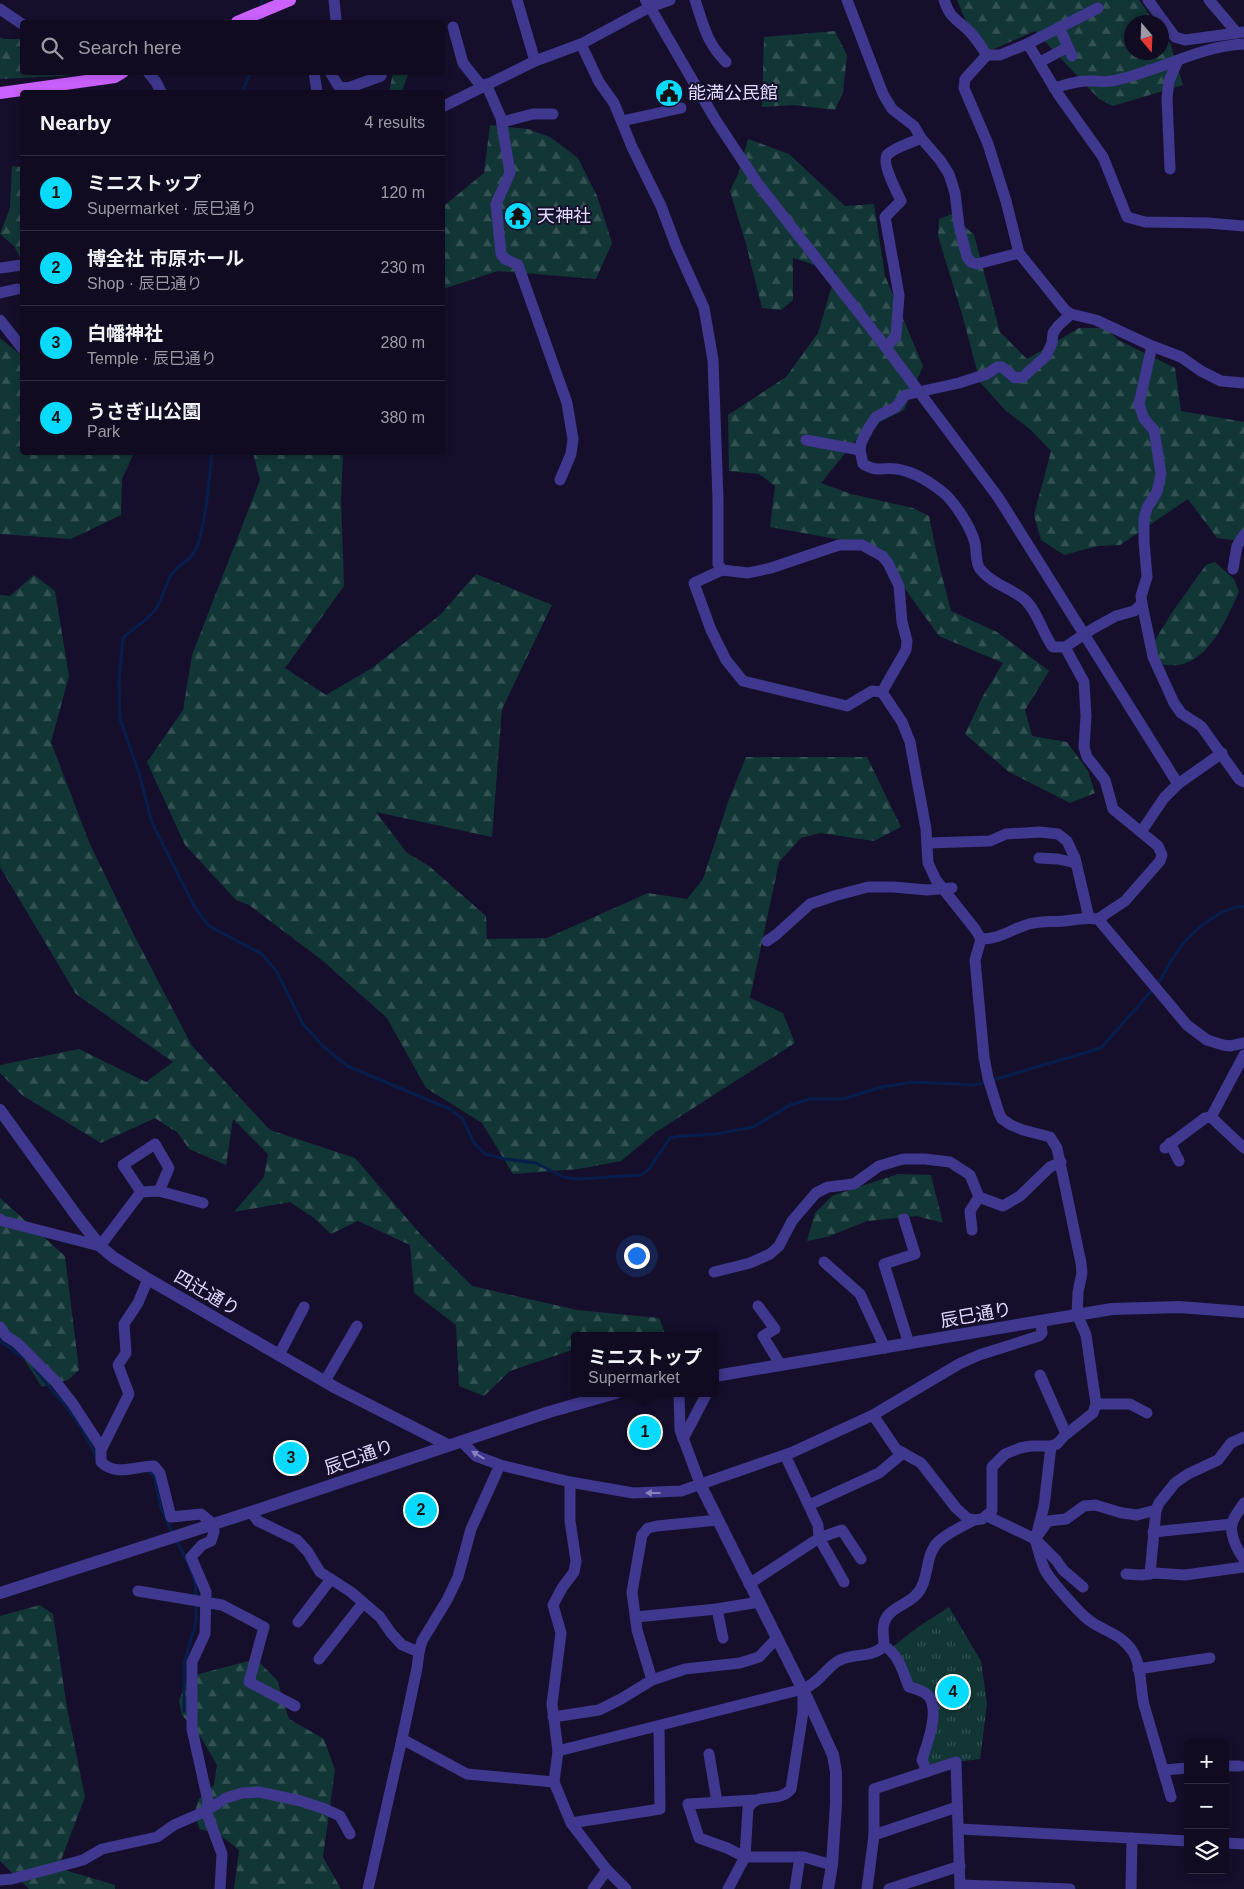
<!DOCTYPE html>
<meta charset="utf-8">
<style>
:root{--surface:#100b21;--page:#1e192e;--text:#f1f3f6;--muted:#9c9ba5;--line:#302b3f;--accent:#06dbff}
body{margin:0;font-family:Arial,"Noto Sans JP",sans-serif;background:var(--page);color:var(--text)}
.controls{position:absolute;right:15px;bottom:15px;display:grid;overflow:hidden;border-radius:5px;box-shadow:0 2px 8px #0003}
.controls button{width:45px;height:45px;display:grid;place-items:center;padding:0;border:0;border-bottom:1px solid var(--line);background:var(--surface);color:var(--text);font:25px sans-serif}
.compass{position:absolute;left:1124px;top:15px;width:45px;height:45px;border-radius:50%;background:var(--surface);box-shadow:0 2px 8px #0003;rotate:161deg}
.you{position:absolute;left:636px;top:1255px;width:18px;height:18px;margin:-12px;border:4px solid #fff;border-radius:50%;background:#1a73e8;box-shadow:0 0 0 8px #1a73e833}
.badge{display:grid;place-items:center;width:32px;height:32px;border-radius:50%;background:var(--accent);color:#111;font-size:16px;font-weight:700}
.pin{position:absolute;translate:-50% -50%;border:2px solid #fff;box-shadow:0 1px 5px #0006}
.popup{position:absolute;left:571px;top:1332px;width:148px;height:65px;box-sizing:border-box;display:grid;place-content:center;border-radius:5px;background:var(--surface);filter:drop-shadow(0 1px 4px #0005);font-size:16px;white-space:nowrap;color:var(--muted)}
.popup b{font-size:19px;color:var(--text)}
.popup::after{content:'';position:absolute;left:50%;top:100%;margin-left:-10px;border:10px solid transparent;border-top-color:var(--surface)}
.list{margin:0;padding:0;list-style:none}
h2{display:flex;justify-content:space-between;align-items:center;height:65px;margin:0;padding:0 20px;font-size:21px}
h2 small{font-size:16px;font-weight:400;color:var(--muted)}
.list li{display:grid;grid-template-columns:32px 1fr auto;gap:15px;align-items:center;box-sizing:border-box;height:75px;padding:0 20px;border-top:1px solid var(--line)}
.list b{display:block;font-size:19px;white-space:nowrap}
.list p{margin:0;font-size:16px;white-space:nowrap;color:var(--muted)}
.list em{font-size:16px;font-style:normal;color:var(--muted)}
.icon{flex:none;width:28px;height:28px;fill:none;stroke:currentColor;stroke-width:2;stroke-linecap:round;stroke-linejoin:round}
.map{position:relative;flex:none;width:1244px;height:1889px;overflow:hidden}
.search{position:absolute;background:var(--surface);box-shadow:0 2px 8px #0003;left:20px;top:20px;width:425px;height:55px;display:flex;align-items:center;gap:12px;box-sizing:border-box;padding:0 18px;border-radius:5px;color:var(--muted);font-size:19px}
.panel{position:absolute;background:var(--surface);box-shadow:0 2px 8px #0003;left:20px;top:90px;width:425px;height:365px;border-radius:5px}
.map>svg:first-child{display:block}
.forest{fill:url(#forest-firs)}
.park{fill:url(#park-tufts)}
.lines{fill:none;stroke-linecap:round;stroke-linejoin:round}
.stream{stroke:#071e4d;stroke-width:3}
.minor{stroke:#3f388e;stroke-width:11}
.tertiary{stroke:#3f388e;stroke-width:12}
.primary{stroke:#cb61ff;stroke-width:12}
.oneway{fill:#8781c1}
.labels{text-anchor:middle;dominant-baseline:central;stroke-width:4;stroke-linejoin:round;paint-order:stroke}
.poi-label{font-size:18px;fill:#e0daff;stroke:#160f2c;text-anchor:start}
.street-label{font-size:18px;fill:#e0daff;stroke:#160f2c}
</style>
<div class="map">
<svg width="1244" height="1889" viewBox="0 0 1244 1889">
<defs>
<pattern id="forest-firs" width="22" height="20" patternUnits="userSpaceOnUse" patternTransform="scale(1.25)"><rect width="22" height="20" fill="#123636"/><path d="M5 1l3.5 6h-7zM16 11l3.5 6h-7z" fill="#345254"/></pattern>
<pattern id="park-tufts" width="24" height="20" patternUnits="userSpaceOnUse" patternTransform="scale(1.25)"><rect width="24" height="20" fill="#123636"/><path d="M3 7l-1-3M5 7V3M7 7l1-3M15 17l-1-3M17 17v-4M19 17l1-3" fill="none" stroke="#345254"/></pattern>
</defs>
<rect width="100%" height="100%" fill="#160f2c"/>
<g class="forest">
<path d="M957 0H1139L1155 22H1132V52H1162V31L1170 43 1183 85 1113 106 1099 99 1035 31 980 55Z"/>
<path d="M835 31 847 55 843 92 835 110 794 105 762 107 764 37Z"/>
<path d="M0 37 3 39H22V72L77 73 63 76 0 79Z"/>
<path d="M393 73 408 74 402 92H389Z"/>
<path d="M490 125 528 129 550 137 578 158 597 196 612 243 596 279 498 271 443 289 442 204 445 205 484 173Z"/>
<path d="M748 139 789 154 845 206 874 204 885 276 923 366 904 410 864 430 821 483 851 494 913 508 929 516 938 560 951 611 997 632 1049 671 1025 710 1032 736 1067 742 1088 771 1095 793 1070 803 1009 772 965 734 983 696 1003 663 939 636 895 575 864 544 770 527 775 486 759 474 729 471 728 415 786 377 818 333 836 272 793 258V300L781 310 762 308 746 244 730 191 738 174Z"/>
<path d="M12 166 22 167V261L14 246 0 234 10 208Z"/>
<path d="M952 214 974 235 1000 332 1027 359 1079 328H1106L1118 340 1175 368 1181 411 1244 422V541L1217 538 1188 499 1120 545 1098 546 1064 555 1041 540 1034 515 1051 451 1031 430 1005 410 980 382 962 314 938 236 939 219Z"/>
<path d="M0 338 22 356V452L134 453 122 479 121 515 71 539 0 534Z"/>
<path d="M253 453H343L341 499 344 586 285 668 326 695 372 668 440 615 476 574 552 605 502 709 492 837 376 812 406 852 429 866 486 916 487 939 547 938 648 893 687 899 703 879 728 802 746 757H867L901 827 874 841 820 833 801 838 779 862 750 998 783 1013 795 1043 656 1132 621 1161 579 1169 513 1174 482 1123 426 1088 387 1018 323 961 249 905 236 900 185 845 147 762 183 710 192 655 260 480Z"/>
<path d="M1215 562 1234 579 1239 592C1228 616 1210 660 1179 665 1172 666 1163 664 1156 664L1149 650 1173 611 1206 565Z"/>
<path d="M34 575 55 591 69 676 51 742 89 842 134 935 192 1046 270 1130 355 1158 421 1235 472 1286 577 1310 659 1318 666 1336H575V1349L510 1371 484 1396 459 1386 456 1325 414 1293 410 1245 358 1221 331 1234 314 1218 290 1202 234 1212 264 1177 268 1154 233 1119 226 1165 189 1149 178 1133 155 1118 101 1143 22 1095 0 1073V1065L79 1049 146 1082 173 1062 76 994 0 867V595L10 596Z"/>
<path d="M898 1174 931 1175 943 1223 917 1216 867 1221 827 1237 807 1241 815 1213 832 1196Z"/>
<path d="M0 1198 65 1256 79 1370 68 1380 42 1387 12 1341 0 1338Z"/>
<path d="M40 1605 53 1614 67 1708 85 1797 58 1868 115 1885V1889H29L0 1861V1616Z"/>
<path d="M256 1659 277 1680 289 1719 324 1739 335 1770 323 1857 341 1889H234L239 1850 219 1834 200 1829 194 1814 199 1799 214 1785 217 1765 202 1739 182 1715 179 1701 188 1677Z"/>
</g>
<path class="park" d="M949 1607 981 1661 987 1704 980 1759 956 1762 927 1771 922 1760 934 1708 929 1697 909 1687 890 1649 918 1627Z"/>
<g class="lines">
<g class="stream">
<path d="M261 9 262 0"/>
<path d="M261 22V16"/>
<path d="M242 92 251 72"/>
<path d="M212 452C210 474 205 539 193 554 187 562 177 566 171 575 165 586 162 600 155 610 147 621 133 628 123 638L119 681 120 719 139 773 152 823 194 906 209 926 262 954 277 972 303 1024 323 1046 347 1066 450 1109 463 1119 474 1143 485 1154 505 1159 536 1163 563 1177 578 1179 641 1175 649 1169 670 1138 683 1136 716 1134 753 1127 790 1105 810 1099H843L882 1087 914 1082 975 1085 987 1082"/>
<path d="M1157 985C1166 972 1172 957 1182 945 1197 927 1221 908 1244 906"/>
<path d="M993 1080 1101 1048 1153 989"/>
<path d="M0 1341 24 1358"/>
<path d="M35 1369C45 1383 56 1394 67 1408 80 1423 88 1440 97 1458"/>
<path d="M147 1470 154 1476 161 1508 173 1534"/>
<path d="M176 1540C185 1557 197 1577 196 1597"/>
<path d="M184 1711V1664L196 1622V1603"/>
</g>
<g class="minor">
<path d="M334 0 336 20 335 22"/>
<path d="M517 0 535 61"/>
<path d="M695 0C704 26 706 42 726 62"/>
<path d="M847 0 883 94 892 109 914 126 921 138 940 160 949 174 955 193 959 226 967 257 971 262 977 264 1019 253"/>
<path d="M944 0C951 20 956 18 969 31 976 38 981 47 987 55"/>
<path d="M1148 0 1175 37 1185 40 1244 32"/>
<path d="M1209 0 1237 33"/>
<path d="M650 7 715 119 758 184 881 341 998 497 1178 784"/>
<path d="M0 9 22 24"/>
<path d="M453 27 463 63 482 87"/>
<path d="M1059 27 1072 56"/>
<path d="M581 44 599 82 614 103 632 147 661 206 676 246 704 308 713 360 718 499V564L722 570 748 573 771 568 839 545H862L882 556 888 563 899 586 902 622 907 641 906 650 882 692"/>
<path d="M1027 44 1098 8"/>
<path d="M1040 62 1068 47"/>
<path d="M148 72 156 82 161 92"/>
<path d="M314 72 317 92"/>
<path d="M330 72 339 87 348 88 381 76"/>
<path d="M486 84 501 118 510 173 496 204 501 254 505 259 518 265 567 403 573 439 571 454 560 480"/>
<path d="M1054 88C1065 85 1076 81 1088 81 1095 80 1103 83 1111 81 1156 73 1198 46 1244 44"/>
<path d="M442 107 535 61 581 44 650 7 670 0"/>
<path d="M622 121 681 108"/>
<path d="M502 122 533 114H553"/>
<path d="M1170 169 1167 98 1169 81 1178 60"/>
<path d="M1244 226 1208 223 1145 222 1127 217 1103 157 1058 94 1031 49 1027 44 1000 55H987L965 79 964 88 988 144 1006 201 1019 253 1065 310 1071 314 1096 320 1152 346 1181 357 1201 371 1221 381 1244 383"/>
<path d="M0 268 22 265"/>
<path d="M0 293 17 289"/>
<path d="M1071 314 1058 326 1053 333 1052 343 1046 356 1023 377 1015 378 1002 367H997L987 374 959 383 905 395 896 407 876 417 868 429 861 443 860 450 863 464C879 473 881 467 896 469 912 471 927 480 940 490 953 499 971 527 975 543 977 552 975 562 980 569 992 584 1010 588 1024 599 1038 611 1042 633 1053 647H1065L1094 628 1116 616 1134 611 1142 604 1141 596 1147 577 1144 541V519L1147 508 1157 492 1161 474 1154 430 1144 419 1139 404 1152 346"/>
<path d="M0 320 22 348"/>
<path d="M886 348 896 336 899 295 885 217 901 201C897 192 880 161 888 154 896 147 911 143 921 138"/>
<path d="M806 440 860 450"/>
<path d="M1233 569 1237 546 1244 535"/>
<path d="M722 570 694 583 711 630 726 660 743 681 847 706 872 691 882 692"/>
<path d="M1142 604 1153 657 1174 703 1181 713 1201 726 1239 779 1244 782"/>
<path d="M1065 647 1084 682 1086 716 1084 747 1087 757 1105 780 1113 809 1158 846 1162 855 1160 861 1125 901 1098 919"/>
<path d="M1141 832 1164 798 1178 784 1222 753"/>
<path d="M927 843 990 841 1006 834 1040 832 1058 834 1067 841 1075 858 1089 918"/>
<path d="M1039 858 1058 859 1076 863"/>
<path d="M981 939C1000 939 1012 929 1029 924 1040 921 1052 922 1064 921 1076 920 1085 917 1098 919L1187 1025 1207 1040 1223 1045 1230 1046 1244 1043"/>
<path d="M767 941 777 934 810 904 834 896 868 887H893L927 890 952 888"/>
<path d="M1211 1117 1244 1055"/>
<path d="M1170 1143 1179 1161"/>
<path d="M1165 1148 1205 1118 1211 1117 1244 1148"/>
<path d="M141 1192 123 1165 155 1144 169 1168 159 1191"/>
<path d="M979 1197 1003 1206 1020 1196 1050 1167 1061 1162"/>
<path d="M0 1219 3 1221 100 1246 141 1192 159 1191 203 1203"/>
<path d="M904 1219 915 1254 884 1264 909 1344"/>
<path d="M824 1262 860 1294 885 1348"/>
<path d="M714 1272 750 1263 770 1254 779 1246 792 1221 816 1193 828 1187 854 1184 879 1166 903 1159H925L950 1162 970 1175 979 1197 970 1211 972 1230"/>
<path d="M758 1306 775 1329 763 1336 780 1364"/>
<path d="M0 1327 6 1336 17 1343 55 1381 73 1404 101 1447V1462C117 1477 135 1466 154 1466L160 1473 171 1517 201 1514 213 1524 214 1532 211 1541 202 1545 191 1557 206 1592 205 1634 192 1662V1729L208 1801 206 1811 222 1854 220 1889"/>
<path d="M279 1355 304 1307"/>
<path d="M1040 1375 1066 1434"/>
<path d="M325 1381 357 1326"/>
<path d="M679 1393 680 1430 701 1486"/>
<path d="M1096 1404H1130L1147 1413"/>
<path d="M873 1415 896 1449 921 1463 956 1508 967 1518 974 1520 982 1519 992 1511V1467L1005 1454 1020 1448 1031 1446H1051L1057 1444 1064 1436 1093 1413 1096 1404 1086 1335 1077 1314 1078 1292 1082 1273 1081 1263 1057 1148 1050 1137 1023 1130 1011 1125 1002 1119 999 1113 988 1078 984 1057 975 960 981 939 975 929 936 880 928 863 926 829 910 742 902 722 882 692"/>
<path d="M683 1439 707 1393"/>
<path d="M462 1442 476 1456 500 1465 570 1482 633 1493 681 1491 793 1452 873 1415 959 1364 979 1355 1039 1336 1042 1333 1041 1322"/>
<path d="M101 1450 129 1394 118 1365 126 1353 124 1324 138 1303 148 1279"/>
<path d="M570 1482V1521L576 1561 574 1572 562 1588 553 1605 561 1633 552 1704 558 1751 554 1782 571 1823 607 1870 626 1889"/>
<path d="M1244 1503C1240 1509 1235 1515 1233 1521 1228 1532 1237 1550 1244 1559"/>
<path d="M809 1505 879 1473 903 1453"/>
<path d="M1156 1510 1137 1515 1122 1513 1095 1505 1084 1506 1066 1519 1048 1521 1035 1539C1038 1549 1041 1563 1046 1572 1053 1583 1080 1614 1090 1621 1105 1632 1122 1634 1133 1652 1142 1667 1140 1688 1144 1705L1171 1797"/>
<path d="M251 1512 258 1521 297 1540 308 1552 320 1572 351 1592 380 1617 391 1633 402 1645 419 1652"/>
<path d="M987 1516 1035 1539 1056 1560 1063 1570 1083 1587"/>
<path d="M1153 1532 1232 1524"/>
<path d="M1037 1533 1044 1506 1051 1446"/>
<path d="M1126 1574 1142 1575 1155 1573 1185 1575 1244 1567"/>
<path d="M1150 1574 1156 1510 1159 1503 1175 1483 1188 1474 1218 1460 1231 1443 1244 1437"/>
<path d="M844 1582 819 1538 842 1530 861 1559"/>
<path d="M749 1584 819 1538 818 1525 785 1455"/>
<path d="M138 1591 222 1605 264 1627 249 1682 295 1706"/>
<path d="M717 1609 723 1638"/>
<path d="M636 1617 717 1609 759 1602"/>
<path d="M298 1622 331 1579"/>
<path d="M884 1646C899 1654 903 1673 909 1687 916 1689 926 1691 930 1698 939 1714 927 1744 922 1760L927 1771"/>
<path d="M319 1659 363 1603"/>
<path d="M1138 1669 1210 1658"/>
<path d="M652 1680 637 1630 632 1592 642 1535 648 1528 657 1526 718 1520"/>
<path d="M553 1717 599 1710 621 1699 652 1680 685 1669 740 1663 759 1657 777 1638"/>
<path d="M402 1739 467 1774 554 1782"/>
<path d="M558 1751 803 1689C820 1683 827 1666 840 1660 854 1653 872 1658 884 1646 884 1639 882 1629 884 1623 888 1608 907 1605 916 1595 930 1581 924 1556 938 1542 947 1533 963 1526 974 1520"/>
<path d="M709 1754 717 1802"/>
<path d="M1225 1766H1240"/>
<path d="M1163 1770 1188 1768"/>
<path d="M754 1800 688 1804 699 1838 727 1848 745 1857H804L832 1865"/>
<path d="M571 1823 660 1809 659 1726"/>
<path d="M959 1829 1188 1841"/>
<path d="M874 1835 957 1807"/>
<path d="M1225 1843 1244 1844"/>
<path d="M0 1880 12 1879 83 1860 102 1849 157 1837 174 1825 206 1811 226 1798 242 1793 259 1792 301 1801 325 1809 340 1816 350 1834"/>
<path d="M960 1885 1070 1889"/>
<path d="M368 1889 402 1739 417 1668 419 1652 422 1641 447 1600 458 1577 471 1529 500 1465"/>
<path d="M593 1889 607 1870"/>
<path d="M728 1889 745 1857 748 1808C757 1791 779 1804 791 1789L803 1712V1691"/>
<path d="M795 1889 800 1857"/>
<path d="M867 1889 874 1835V1789L956 1762 960 1889"/>
<path d="M889 1889 960 1866"/>
<path d="M1131 1889 1132 1838"/>
</g>
<g class="tertiary">
<path d="M646 0 650 7"/>
<path d="M0 1110 76 1215 100 1246 113 1257 148 1279 336 1388 448 1445"/>
<path d="M715 1376 1112 1309 1179 1307 1244 1312"/>
<path d="M701 1486 808 1700 833 1755 836 1772V1804L832 1865 828 1889"/>
<path d="M0 1593 251 1512 549 1412 616 1393"/>
</g>
<g class="primary">
<path d="M237 22 290 0"/>
<path d="M0 93 115 77 123 72"/>
</g>
</g>
<defs><path id="oneway-solid" d="M-6-.8H1V-3.2L6.5 0L1 3.2V.8H-6Z" transform="scale(1.25)"/></defs>
<g class="oneway">
<use href="#oneway-solid" transform="translate(478 1455) rotate(-149)"/>
<use href="#oneway-solid" transform="translate(653 1493) rotate(-180)"/>
</g>
<defs>
<symbol id="civic-disc" viewBox="-11 -11 22 22"><circle r="9.5" fill="#06dbff" stroke="#160f2c"/><path d="M-.6-6.5H3V-4.5H.6V-3L4-1V1h2V6H-6V1h2V-1L-.6-3ZM-1.2 2.5V6h2.4V2.5Z" fill="#111"/></symbol>
<symbol id="temple-disc" viewBox="-11 -11 22 22"><circle r="9.5" fill="#06dbff" stroke="#160f2c"/><path d="M0-6L5-2H3V0L6.5 2.5H4V6H1.5V3h-3V6H-4V2.5H-6.5L-3 0V-2H-5Z" fill="#111"/></symbol>
</defs>
<g fill-rule="evenodd">
<use href="#civic-disc" x="653" y="77" width="32" height="32"/>
<use href="#temple-disc" x="502" y="200" width="32" height="32"/>
</g>
<g class="labels">
<g class="poi-label">
<text x="688" y="93">能満公民館</text>
<text x="537" y="216">天神社</text>
</g>
<g class="street-label">
<text transform="translate(207 1293) rotate(30)">四辻通り</text>
<text transform="translate(976 1315) rotate(-10)">辰巳通り</text>
<text transform="translate(359 1457) rotate(-19)">辰巳通り</text>
</g>
</g>
</svg>
<div class="controls">
<button>+</button>
<button>−</button>
<button><svg class="icon" aria-label="layers" viewBox="0 0 24 24"><path d="M12 4l9 5-9 5-9-5zM3 14l9 5 9-5"/></svg></button>
</div>
<svg class="compass" viewBox="-18 -18 36 36"><path d="M0-13l5 13h-10z" fill="#e53935"/><path d="M0 13l5-13h-10z" fill="#9c9ba5"/></svg>
<div class="you"></div>
<div class="pin badge" style="left:645px;top:1432px">1</div>
<div class="popup"><b>ミニストップ</b>Supermarket</div>
<div class="pin badge" style="left:421px;top:1510px">2</div>
<div class="pin badge" style="left:291px;top:1458px">3</div>
<div class="pin badge" style="left:953px;top:1692px">4</div>
<div class="search"><svg class="icon" aria-label="search" viewBox="0 0 24 24"><circle cx="10" cy="10" r="6"/><path d="M15 15l6 6"/></svg>Search here</div>
<section class="panel">
<h2>Nearby<small>4 results</small></h2>
<ul class="list">
<li><span class="badge">1</span><div><b>ミニストップ</b><p>Supermarket · 辰巳通り</p></div><em>120 m</em></li>
<li><span class="badge">2</span><div><b>博全社 市原ホール</b><p>Shop · 辰巳通り</p></div><em>230 m</em></li>
<li><span class="badge">3</span><div><b>白幡神社</b><p>Temple · 辰巳通り</p></div><em>280 m</em></li>
<li><span class="badge">4</span><div><b>うさぎ山公園</b><p>Park</p></div><em>380 m</em></li>
</ul>
</section>
</div>
